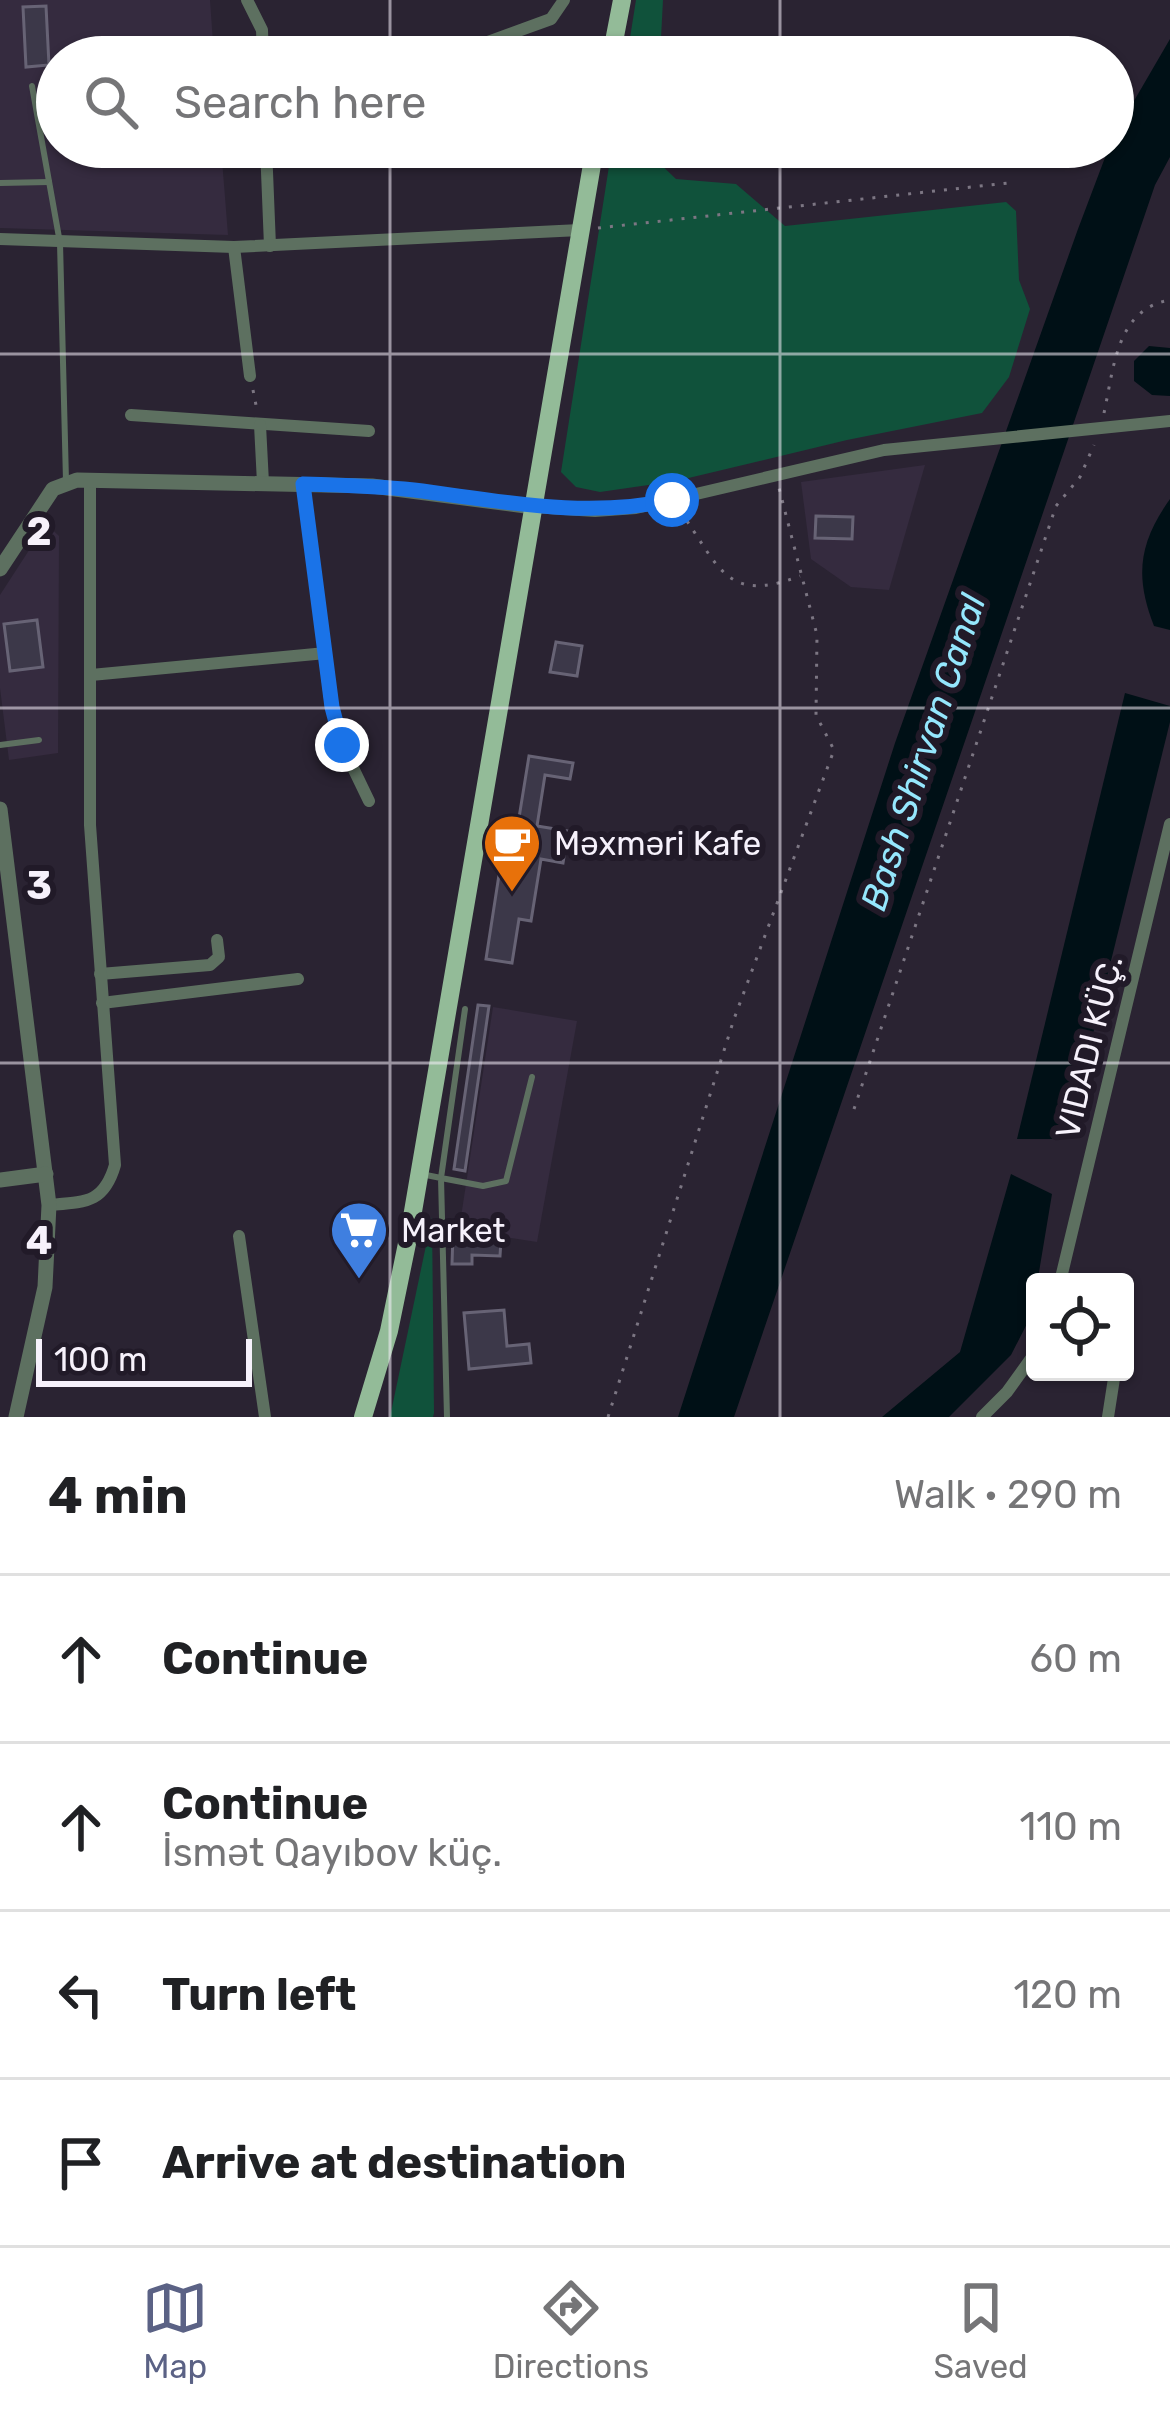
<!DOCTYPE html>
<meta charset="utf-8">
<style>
:root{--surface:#fff;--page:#f2f2f2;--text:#202124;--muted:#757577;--line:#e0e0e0;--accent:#5b6285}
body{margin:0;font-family:Rubik,sans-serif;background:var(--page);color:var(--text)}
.controls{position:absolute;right:36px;bottom:36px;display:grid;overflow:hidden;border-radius:12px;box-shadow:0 3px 9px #0004}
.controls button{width:108px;height:108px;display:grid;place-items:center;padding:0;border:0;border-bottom:3px solid var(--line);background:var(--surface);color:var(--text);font:60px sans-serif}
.scale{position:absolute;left:36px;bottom:30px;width:216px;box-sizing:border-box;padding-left:12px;border:6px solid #f6f1fb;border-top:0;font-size:33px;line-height:42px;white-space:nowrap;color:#f6f1fb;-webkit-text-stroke:9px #211a28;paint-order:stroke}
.stop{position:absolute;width:36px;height:36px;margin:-27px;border:9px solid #1a73e8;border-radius:50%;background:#fff}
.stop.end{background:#1a73e8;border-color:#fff;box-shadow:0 3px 12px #0008}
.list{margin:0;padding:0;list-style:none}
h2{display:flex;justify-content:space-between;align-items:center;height:156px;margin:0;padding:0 48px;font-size:51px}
h2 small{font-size:39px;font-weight:400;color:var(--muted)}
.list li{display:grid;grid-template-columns:78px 1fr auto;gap:36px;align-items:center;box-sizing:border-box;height:168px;padding:0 48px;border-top:3px solid var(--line)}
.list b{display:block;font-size:45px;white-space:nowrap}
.list p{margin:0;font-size:39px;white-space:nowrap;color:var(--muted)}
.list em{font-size:39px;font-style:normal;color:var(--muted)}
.icon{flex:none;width:66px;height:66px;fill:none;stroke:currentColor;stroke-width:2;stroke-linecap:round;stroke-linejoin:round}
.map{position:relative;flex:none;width:1170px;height:1417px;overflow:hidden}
.search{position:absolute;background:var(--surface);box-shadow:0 3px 9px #0004;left:36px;right:36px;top:36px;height:132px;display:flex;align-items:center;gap:30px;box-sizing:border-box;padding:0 42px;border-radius:66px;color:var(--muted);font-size:45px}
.sheet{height:828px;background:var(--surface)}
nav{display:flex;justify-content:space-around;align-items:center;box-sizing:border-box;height:168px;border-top:3px solid var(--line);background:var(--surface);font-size:33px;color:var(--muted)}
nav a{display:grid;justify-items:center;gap:6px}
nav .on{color:var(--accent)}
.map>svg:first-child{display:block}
.built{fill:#352b3f}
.green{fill:#10523b}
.water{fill:#001016}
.building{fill:#3c3849;stroke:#676375;stroke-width:3}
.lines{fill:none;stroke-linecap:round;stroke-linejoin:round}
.path{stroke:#7c7683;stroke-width:3;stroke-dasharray:3 9;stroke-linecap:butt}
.service{stroke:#5d7060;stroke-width:6}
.minor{stroke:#5d7060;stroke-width:12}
.tertiary{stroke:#5d7060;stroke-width:15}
.primary{stroke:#93bb98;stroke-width:18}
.route{stroke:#1a73e8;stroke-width:15}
.grid{fill:none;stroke:#f6f1fb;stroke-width:3;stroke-opacity:0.55}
.labels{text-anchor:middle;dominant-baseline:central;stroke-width:12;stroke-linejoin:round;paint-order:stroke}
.poi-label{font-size:33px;fill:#f6f1fb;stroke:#211a28;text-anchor:start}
.street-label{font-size:33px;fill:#f6f1fb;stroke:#211a28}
.water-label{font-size:36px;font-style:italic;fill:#95e7fd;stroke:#211a28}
.grid-label{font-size:39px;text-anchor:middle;font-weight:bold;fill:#f6f1fb;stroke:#211a28;stroke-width:12;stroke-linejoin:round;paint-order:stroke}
</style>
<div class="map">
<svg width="1170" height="1417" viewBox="0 0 1170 1417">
<rect width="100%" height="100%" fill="#2a2332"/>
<g class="built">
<path d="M0 0H210L214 57H57V147H221L228 235 0 228Z"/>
<path d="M925 465 889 590 851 587 811 559 801 482Z"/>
<path d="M46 524 59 536 58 753 9 760 0 688V595Z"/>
<path d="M493 1007 577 1021 537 1242 459 1230Z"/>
</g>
<g class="green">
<path d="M636 0H663L660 57H627Z"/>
<path d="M612 147H652V156L676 179 736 184 785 226 1006 202 1016 211 1019 280 1030 309 1009 377 982 413 847 440 676 481 600 492 576 487 561 472Z"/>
<path d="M432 1217 434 1413 433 1417H390Z"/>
</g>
<g class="water">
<path d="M1170 39V157L1155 185 734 1417H678L895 743 1078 229 1109 147H1113V137Z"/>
<path d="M1149 346 1170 348V396L1152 395 1134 381V361Z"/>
<path d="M1170 499V630L1154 626C1135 577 1138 544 1170 499Z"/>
<path d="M1125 693 1170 706V722L1067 1139H1017Z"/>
<path d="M1011 1174 1052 1194 1032 1314 1011 1355 949 1417H882L960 1352Z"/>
</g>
<g class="building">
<path d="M46 6 49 65 26 67 23 7Z"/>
<path d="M816 516 853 517 852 539 815 538Z"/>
<path d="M37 620 43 667 10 671 4 624Z"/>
<path d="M556 642 582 646 577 676 550 672Z"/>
<path d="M529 756 573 763 570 779 545 775 537 826 568 831 563 863 541 859 531 921 519 919 512 963 486 959 507 823 518 824Z"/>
<path d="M478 1005 489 1006 465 1171 454 1169Z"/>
<path d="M453 1233H470V1239L501 1240 500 1256 472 1255V1264H452Z"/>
<path d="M504 1310 507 1346 529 1344 531 1363 469 1369 464 1313Z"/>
</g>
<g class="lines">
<g class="path">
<path d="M598 228 1008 183"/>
<path d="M253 390 257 410"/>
<path d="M1104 413C1114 368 1116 309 1170 300"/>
<path d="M680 511C719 565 725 605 800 576"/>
<path d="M854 1109 1056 506 1080 477 1094 445"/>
<path d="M608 1417 734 1019 834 750 816 715 817 635 779 488"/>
</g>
<g class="service">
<path d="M32 86 60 243 66 481"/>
<path d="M0 183 49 182"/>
<path d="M0 745 39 740"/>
<path d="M465 1009 441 1178 483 1186 506 1181 532 1077"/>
<path d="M421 1174 441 1178 447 1417"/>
</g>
<g class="minor">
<path d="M247 0 262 30 263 57"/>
<path d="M447 57 551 19 564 0"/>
<path d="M266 147 270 246"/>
<path d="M0 239 234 247 580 230"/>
<path d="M234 247 250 376"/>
<path d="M131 415 369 431"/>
<path d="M260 425 263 483"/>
<path d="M303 484 331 707 342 745 369 801"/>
<path d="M533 507 595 511 636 508 884 450 1170 421"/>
<path d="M91 675 326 653"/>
<path d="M100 974 210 965 219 957 217 940"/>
<path d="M102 1003 298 979"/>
<path d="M49 1205C86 1202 104 1203 115 1165L90 825V479"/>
<path d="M239 1236 265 1417"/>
<path d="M1060 1282 1170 824"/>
<path d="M982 1417 1007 1392 1035 1353"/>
<path d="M1108 1417 1115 1372"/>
</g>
<g class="tertiary">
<path d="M0 569 53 489 77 480 372 486 533 507"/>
<path d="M0 809 49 1205 45 1287 16 1417"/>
<path d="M0 1180 46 1174"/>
</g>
<g class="primary">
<path d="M611 57 622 0"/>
<path d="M363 1417 389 1331 410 1229 595 147"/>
</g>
</g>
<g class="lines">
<path class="route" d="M342 745 332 707 303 484C340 485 377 486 414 490 502 501 584 519 672 500"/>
</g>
<path class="grid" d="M390 0V57M780 0V57M390 147V1417M780 147V1417M0 354H1170M0 708H1170M0 1063H1170"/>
<defs>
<symbol id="cafe-pin" viewBox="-11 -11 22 30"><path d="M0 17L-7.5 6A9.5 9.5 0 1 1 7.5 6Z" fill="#e8710a" stroke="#211a28"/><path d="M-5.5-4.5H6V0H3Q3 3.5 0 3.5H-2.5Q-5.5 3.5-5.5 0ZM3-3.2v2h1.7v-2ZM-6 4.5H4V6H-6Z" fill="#fff"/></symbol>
<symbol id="supermarket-pin" viewBox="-11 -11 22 30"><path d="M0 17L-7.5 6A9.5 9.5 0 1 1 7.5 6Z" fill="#3f7fe0" stroke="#211a28"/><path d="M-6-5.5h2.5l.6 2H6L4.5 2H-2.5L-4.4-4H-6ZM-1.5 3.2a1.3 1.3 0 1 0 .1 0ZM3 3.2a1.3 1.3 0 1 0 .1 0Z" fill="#fff"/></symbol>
</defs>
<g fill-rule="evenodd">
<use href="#cafe-pin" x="479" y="810" width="66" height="90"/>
<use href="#supermarket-pin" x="326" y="1197" width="66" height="90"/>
</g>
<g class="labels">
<g class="poi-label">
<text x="554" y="843">Məxməri Kafe</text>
<text x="401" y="1230">Market</text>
</g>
<g class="street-label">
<text transform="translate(1089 1047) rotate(-76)">VIDADI KÜÇ.</text>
</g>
<g class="water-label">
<text transform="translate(923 752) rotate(-72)">Bash Shirvan Canal</text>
</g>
</g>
<g class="grid-label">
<text x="39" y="545">2</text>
<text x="39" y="899">3</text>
<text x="39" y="1254">4</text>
</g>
</svg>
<div class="controls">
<button><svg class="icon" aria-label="locate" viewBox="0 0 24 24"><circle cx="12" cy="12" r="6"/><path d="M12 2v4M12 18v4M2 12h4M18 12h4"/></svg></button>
</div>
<div class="scale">100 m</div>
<div class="stop" style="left:672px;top:500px"></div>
<div class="stop end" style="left:342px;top:745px"></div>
<div class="search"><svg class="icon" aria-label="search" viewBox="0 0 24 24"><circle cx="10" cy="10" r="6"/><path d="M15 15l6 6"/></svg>Search here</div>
</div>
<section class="sheet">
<h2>4 min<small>Walk · 290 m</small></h2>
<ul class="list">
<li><svg class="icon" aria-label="ahead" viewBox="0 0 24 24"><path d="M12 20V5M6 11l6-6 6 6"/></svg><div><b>Continue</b></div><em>60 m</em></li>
<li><svg class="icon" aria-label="ahead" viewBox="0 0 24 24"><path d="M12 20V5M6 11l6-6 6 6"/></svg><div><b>Continue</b><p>İsmət Qayıbov küç.</p></div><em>110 m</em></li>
<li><svg class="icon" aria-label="left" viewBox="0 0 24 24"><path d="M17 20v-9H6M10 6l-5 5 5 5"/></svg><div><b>Turn left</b></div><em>120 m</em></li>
<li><svg class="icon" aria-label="arrive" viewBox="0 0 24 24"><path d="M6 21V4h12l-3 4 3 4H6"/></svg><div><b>Arrive at destination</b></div></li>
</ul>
</section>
<nav>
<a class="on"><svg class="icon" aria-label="map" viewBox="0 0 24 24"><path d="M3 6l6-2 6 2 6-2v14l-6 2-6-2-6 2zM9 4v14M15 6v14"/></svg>Map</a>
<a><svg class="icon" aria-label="directions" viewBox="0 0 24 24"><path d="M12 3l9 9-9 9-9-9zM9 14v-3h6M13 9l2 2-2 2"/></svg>Directions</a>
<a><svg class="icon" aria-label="saved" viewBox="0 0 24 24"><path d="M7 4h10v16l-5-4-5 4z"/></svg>Saved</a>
</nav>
